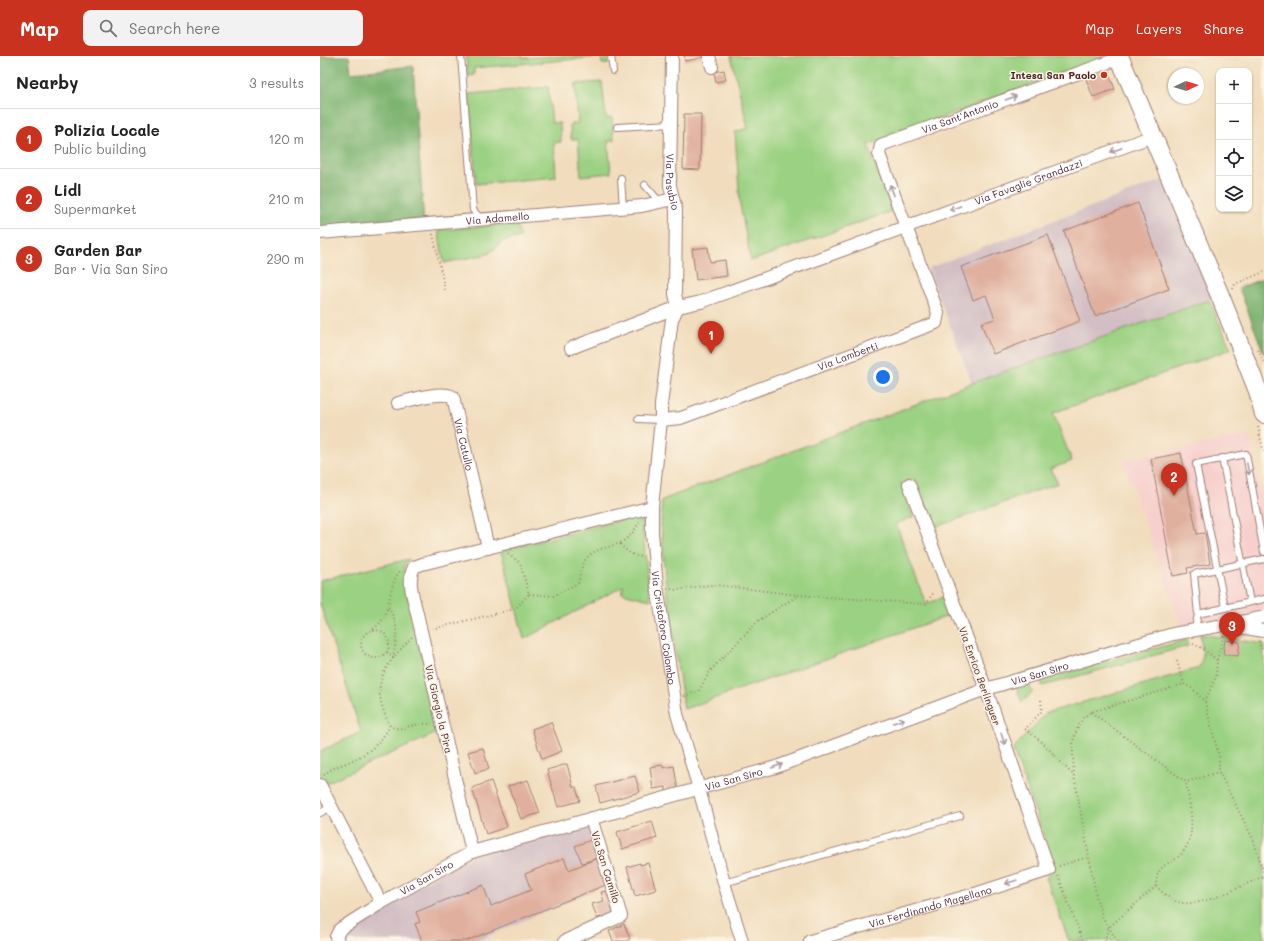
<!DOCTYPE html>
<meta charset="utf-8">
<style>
:root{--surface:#fff;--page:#f2f2f2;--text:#222;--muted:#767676;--line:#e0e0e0;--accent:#c8321e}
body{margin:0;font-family:Mali,sans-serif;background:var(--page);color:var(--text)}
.controls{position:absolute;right:12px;top:12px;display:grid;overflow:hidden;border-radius:8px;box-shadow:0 1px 3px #0004}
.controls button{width:36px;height:36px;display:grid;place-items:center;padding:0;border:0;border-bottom:1px solid var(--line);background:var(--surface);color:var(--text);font:20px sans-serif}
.compass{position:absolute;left:848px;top:12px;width:36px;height:36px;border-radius:50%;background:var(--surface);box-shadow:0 1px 3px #0004;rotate:86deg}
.you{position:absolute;left:563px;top:321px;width:14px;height:14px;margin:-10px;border:3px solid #fff;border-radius:50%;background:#1a73e8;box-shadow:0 0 0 6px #1a73e833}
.badge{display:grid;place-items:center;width:26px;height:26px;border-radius:50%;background:var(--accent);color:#fff;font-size:13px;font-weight:700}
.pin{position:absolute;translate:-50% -33px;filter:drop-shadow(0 1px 2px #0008)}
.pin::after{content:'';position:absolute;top:21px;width:14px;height:12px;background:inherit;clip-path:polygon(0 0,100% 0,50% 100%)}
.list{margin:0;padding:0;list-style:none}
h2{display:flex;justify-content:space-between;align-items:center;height:52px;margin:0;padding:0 16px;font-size:17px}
h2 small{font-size:13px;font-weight:400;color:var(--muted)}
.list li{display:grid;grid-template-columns:26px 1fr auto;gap:12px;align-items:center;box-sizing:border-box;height:60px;padding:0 16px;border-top:1px solid var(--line)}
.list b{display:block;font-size:15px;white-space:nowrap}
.list p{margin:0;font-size:13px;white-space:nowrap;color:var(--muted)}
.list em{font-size:13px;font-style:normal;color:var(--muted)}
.icon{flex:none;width:22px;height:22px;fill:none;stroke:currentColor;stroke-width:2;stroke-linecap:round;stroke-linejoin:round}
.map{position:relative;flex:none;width:944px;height:885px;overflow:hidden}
header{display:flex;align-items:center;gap:24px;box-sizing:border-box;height:56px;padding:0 20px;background:var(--accent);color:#fff}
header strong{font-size:19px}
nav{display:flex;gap:22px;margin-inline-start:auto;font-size:14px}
.search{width:280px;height:36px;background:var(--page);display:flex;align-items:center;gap:10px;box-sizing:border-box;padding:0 14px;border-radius:8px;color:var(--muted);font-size:15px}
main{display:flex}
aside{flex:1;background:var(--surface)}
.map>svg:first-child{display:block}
.built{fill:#f7d0ce}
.industrial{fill:#d2bec4}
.green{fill:#9bd182;stroke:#727856}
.forest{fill:#7cb370;stroke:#63694e}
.building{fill:#e0af9e}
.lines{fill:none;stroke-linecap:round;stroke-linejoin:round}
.service-casing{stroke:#9e7e74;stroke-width:8}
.minor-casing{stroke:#9e7e74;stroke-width:14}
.primary-casing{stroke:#9e7e74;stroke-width:20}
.path{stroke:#9e7e74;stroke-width:2;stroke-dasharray:1 3;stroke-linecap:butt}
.service{stroke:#fff;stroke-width:6}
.minor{stroke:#fff;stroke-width:12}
.primary{stroke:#fff;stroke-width:18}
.oneway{stroke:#ae9aa0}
.poi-dot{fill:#c8321e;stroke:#fcf5e5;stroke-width:1.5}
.labels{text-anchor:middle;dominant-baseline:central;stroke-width:3;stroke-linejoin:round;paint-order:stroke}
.poi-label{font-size:10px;font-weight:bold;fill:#4a1f2b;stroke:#fcf5e5;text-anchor:end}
.street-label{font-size:10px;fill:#4a1f2b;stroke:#fcf5e5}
</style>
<header>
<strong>Map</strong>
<div class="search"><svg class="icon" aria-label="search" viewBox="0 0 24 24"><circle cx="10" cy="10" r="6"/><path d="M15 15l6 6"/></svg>Search here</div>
<nav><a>Map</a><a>Layers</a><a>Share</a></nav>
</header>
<main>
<aside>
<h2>Nearby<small>3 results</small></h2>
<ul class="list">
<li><span class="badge">1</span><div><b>Polizia Locale</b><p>Public building</p></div><em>120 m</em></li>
<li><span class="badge">2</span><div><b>Lidl</b><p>Supermarket</p></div><em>210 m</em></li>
<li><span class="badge">3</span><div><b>Garden Bar</b><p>Bar · Via San Siro</p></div><em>290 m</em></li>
</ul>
</aside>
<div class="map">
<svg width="944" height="885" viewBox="0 0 944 885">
<rect width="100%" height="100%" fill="#fcf5e5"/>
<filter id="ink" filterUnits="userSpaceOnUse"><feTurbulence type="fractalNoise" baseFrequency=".025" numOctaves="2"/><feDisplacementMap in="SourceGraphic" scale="8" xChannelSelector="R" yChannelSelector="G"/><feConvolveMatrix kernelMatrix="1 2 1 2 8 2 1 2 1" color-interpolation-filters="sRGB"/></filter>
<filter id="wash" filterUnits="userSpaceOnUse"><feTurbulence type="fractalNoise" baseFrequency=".012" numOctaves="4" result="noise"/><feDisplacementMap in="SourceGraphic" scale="16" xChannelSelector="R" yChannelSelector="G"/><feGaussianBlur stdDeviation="0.9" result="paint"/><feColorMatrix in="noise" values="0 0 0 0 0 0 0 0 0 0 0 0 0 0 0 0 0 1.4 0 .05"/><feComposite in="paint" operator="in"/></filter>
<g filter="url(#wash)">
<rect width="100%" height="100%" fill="#f1ddbd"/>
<path class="built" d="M930 379 944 458V554L862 571 803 404Z"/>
<g class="industrial">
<path d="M845 123 895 241 652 327 608 212Z"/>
<path d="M269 766 288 828 156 885H19L16 878 154 798Z"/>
</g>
<g class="green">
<path d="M146 0H203V2L229 0H288V8H282L281 1 154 12V19L148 20Z"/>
<path d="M411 0H784V1L548 89 572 155 431 205 420 149 415 76 428 72Z"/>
<path d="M282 26 286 62H292L294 84 288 85 291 117 261 120 258 83H251L250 68 258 67 255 28Z"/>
<path d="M228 31 232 67H240L241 86 234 87 236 121 156 128 149 38Z"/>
<path d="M196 168 201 181 183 185 168 198 124 207 118 174Z"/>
<path d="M889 244 911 293 733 357 752 405 730 413 738 427 613 472 595 423 581 427 593 461 576 468 606 548 623 541 630 559 364 653 346 532 341 469 342 444 652 327Z"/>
<path d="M321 459 330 544 302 537 304 530 204 583 181 495Z"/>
<path d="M89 503 84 510V521L119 676 6 727 0 718V695L41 676 0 548V525Z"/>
<path d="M880 578 944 588V885H749L726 822 735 811 693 693 726 657 879 612 883 600Z"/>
<path d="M866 584 868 590 722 630 721 624Z"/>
<path d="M708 626 712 636 702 647 696 630Z"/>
</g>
<g class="forest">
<path d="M0 0H29L31 17 93 10 104 168 0 177Z"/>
<path d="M944 222V298L919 232Z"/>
</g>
<g id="blocks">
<g class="building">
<path d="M364 0H385V1L365 5Z"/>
<path d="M787 13 795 33 773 41 765 21Z"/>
<path d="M404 14 406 24 396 26 394 16Z"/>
<path d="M364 58H381L380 114 363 113Z"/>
<path d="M818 147 849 233 775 260 744 175Z"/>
<path d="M728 179 760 265 673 298 661 267 675 263 666 239 653 244 641 211Z"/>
<path d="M388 191 390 206 405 204 407 220 376 224 372 193Z"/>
<path d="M861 397 877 478 885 477 890 508 867 512 868 517 853 520 831 403Z"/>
<path d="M905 584 920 586 918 600 903 598Z"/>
<path d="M231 666 242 695 222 703 212 673Z"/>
<path d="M163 692 169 713 155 717 148 696Z"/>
<path d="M247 708 253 731H256L260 745 238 751 227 714Z"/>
<path d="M343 709V712L354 710 358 734 346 735V731L333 733 330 711Z"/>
<path d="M315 720 320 736 280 747 276 730Z"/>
<path d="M208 724 220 757 201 763 188 730Z"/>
<path d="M171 725 187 771 166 778 152 732Z"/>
<path d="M332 765 337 782 302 793 297 776Z"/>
<path d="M271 784 278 802 262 807 255 790Z"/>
<path d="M244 802 249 814 278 802 288 828 146 885H102L95 868 100 866 96 856 163 829 171 850 211 834 205 818Z"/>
<path d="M320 807V809L328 807 336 834 315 840 307 811Z"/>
<path d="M290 834 298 860 289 859 277 862 272 848 284 845 281 836Z"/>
<path d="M304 868 310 883 306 885H293L289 875Z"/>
</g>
</g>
</g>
<g filter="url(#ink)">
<use href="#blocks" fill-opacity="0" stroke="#9e7e74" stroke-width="1"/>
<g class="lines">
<defs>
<g id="service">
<path d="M141 0 153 154 161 163"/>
<path d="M291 0 293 15"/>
<path d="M297 71 351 68"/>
<path d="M301 122 303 152"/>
<path d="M325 129 339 145"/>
<path d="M318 363 341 364"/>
<path d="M902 402 930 546"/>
<path d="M905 551 876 408 926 398 944 496"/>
<path d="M878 558 874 518 944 503"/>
<path d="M875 573 878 558 944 543"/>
<path d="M0 757 11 751"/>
<path d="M404 827 640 760"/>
</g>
<g id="minor">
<path id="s1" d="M352 0 350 130 356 154 355 238 358 251"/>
<path d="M389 0 392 11"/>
<path id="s2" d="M0 177 322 150 353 143"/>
<path id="s3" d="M358 251 352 263 341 349V364L332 451V477L337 530 357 658 379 733 404 827 422 885"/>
<path id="s4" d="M251 292 358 251 381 246 833 80"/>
<path id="s5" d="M78 347C91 344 121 334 133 341L168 492"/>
<path id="s6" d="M341 364 361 362 616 267 618 257 559 98 561 89 800 2"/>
<path d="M906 569 944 561"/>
<path d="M913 570 944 575"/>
<path d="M0 729 61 847"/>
<path d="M152 796 98 562C95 546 86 526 94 511L102 508 332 451"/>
<path id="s7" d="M18 885 16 881 20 873 61 847 152 796 456 711 666 633 853 578 898 570"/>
<path d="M245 885 301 860 271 762"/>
<path id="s8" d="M490 885 658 837 729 814 666 633 589 428"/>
</g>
<path id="primary" d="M799 0 901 242 938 335 944 358"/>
</defs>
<use href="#service" class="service-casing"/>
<use href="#minor" class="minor-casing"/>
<use href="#primary" class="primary-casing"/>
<g class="path">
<path d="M113 178 125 234"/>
<path d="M913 233 915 228 944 216"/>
<path d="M938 294 944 306"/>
<path d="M938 371 944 397"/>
<path d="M300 488C307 496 312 500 324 501"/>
<path d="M347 532 356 534 389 529 406 530 478 539 606 548 614 536"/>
<path d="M209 538 233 540 258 527C260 519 261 510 266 503 280 485 304 498 319 466"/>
<path d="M53 573C74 560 65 531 81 514"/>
<path d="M112 573 195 553 209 538 200 507 188 498"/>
<circle cx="55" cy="588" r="14"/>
<path d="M92 581C62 613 49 627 70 670 80 675 84 671 95 669 100 667 107 668 112 668"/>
<path d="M939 585 940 591 944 594"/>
<path d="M873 588 882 592 897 604 896 621 885 645"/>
<path d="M67 596 73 602C77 580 80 570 68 551"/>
<path d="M897 604 904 578"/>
<path d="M857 605 864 628 873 633 885 646 899 701V716L933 783 944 817"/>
<path d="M364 640 379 635 390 615 438 565 477 540"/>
<path d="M721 644 722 655 705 673 722 686 754 720"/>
<path d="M771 656 866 726 899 716"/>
<path d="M4 719C10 713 18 710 26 707 47 699 59 689 70 670"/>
<path d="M739 810 768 801"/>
<path d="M738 820 763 885"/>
<path d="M836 830C842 836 850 844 858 846 882 853 922 829 944 820"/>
<path d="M785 885 788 872 836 830C836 804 855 810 865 793 877 774 869 747 866 726"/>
<path d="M797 885 782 860 777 844 754 720 753 700V685L758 671 764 661 771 656 864 628"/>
</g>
<use href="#service" class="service"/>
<use href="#minor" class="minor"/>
<use href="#primary" class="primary"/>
</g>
<defs><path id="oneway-shaft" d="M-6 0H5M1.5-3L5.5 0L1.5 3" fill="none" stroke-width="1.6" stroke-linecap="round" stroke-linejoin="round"/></defs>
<g class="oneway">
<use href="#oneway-shaft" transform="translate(691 42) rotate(-20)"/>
<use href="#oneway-shaft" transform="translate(796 94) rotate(160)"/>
<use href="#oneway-shaft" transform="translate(572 134) rotate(-110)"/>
<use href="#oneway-shaft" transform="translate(635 152) rotate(160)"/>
<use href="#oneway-shaft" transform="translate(928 413) rotate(79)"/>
<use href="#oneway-shaft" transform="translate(579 665) rotate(-20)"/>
<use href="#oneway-shaft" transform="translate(683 683) rotate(71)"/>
<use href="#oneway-shaft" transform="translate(457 710) rotate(-19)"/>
<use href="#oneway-shaft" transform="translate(691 826) rotate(162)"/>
</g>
</g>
<circle class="poi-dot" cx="784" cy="19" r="4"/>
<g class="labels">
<g class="poi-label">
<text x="776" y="19">Intesa San Paolo</text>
</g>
<g class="street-label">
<text stroke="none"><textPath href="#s6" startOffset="565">Via Sant'Antonio</textPath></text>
<text stroke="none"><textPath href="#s1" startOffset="126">Via Pasubio</textPath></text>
<text stroke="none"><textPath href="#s4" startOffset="487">Via Favaglie Grandazzi</textPath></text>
<text stroke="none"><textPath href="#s2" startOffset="178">Via Adamello</textPath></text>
<text stroke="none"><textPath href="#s6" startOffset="198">Via Lamberti</textPath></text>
<text stroke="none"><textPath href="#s5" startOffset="105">Via Catullo</textPath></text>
<text stroke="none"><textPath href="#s3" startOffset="324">Via Cristoforo Colombo</textPath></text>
<text stroke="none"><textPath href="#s7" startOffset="762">Via San Siro</textPath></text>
<text transform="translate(660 620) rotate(70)">Via Enrico Berlinguer</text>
<text transform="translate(119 653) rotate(77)">Via Giorgio la Pira</text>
<text stroke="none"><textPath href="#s7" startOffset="438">Via San Siro</textPath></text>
<text transform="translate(286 811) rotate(73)">Via San Camillo</text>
<text stroke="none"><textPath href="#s7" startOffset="114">Via San Siro</textPath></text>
<text stroke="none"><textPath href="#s8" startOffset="125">Via Ferdinando Magellano</textPath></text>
</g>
</g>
</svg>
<div class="controls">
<button>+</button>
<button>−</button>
<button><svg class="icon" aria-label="locate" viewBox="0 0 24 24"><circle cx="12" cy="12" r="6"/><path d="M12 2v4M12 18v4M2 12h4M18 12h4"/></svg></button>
<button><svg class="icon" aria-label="layers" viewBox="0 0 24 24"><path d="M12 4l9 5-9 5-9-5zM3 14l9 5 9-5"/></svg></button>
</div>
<svg class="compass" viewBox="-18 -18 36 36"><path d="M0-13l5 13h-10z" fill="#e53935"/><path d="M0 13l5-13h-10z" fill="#767676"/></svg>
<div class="you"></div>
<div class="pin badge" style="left:391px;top:298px">1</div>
<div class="pin badge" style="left:854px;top:440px">2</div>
<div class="pin badge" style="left:912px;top:589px">3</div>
</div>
</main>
